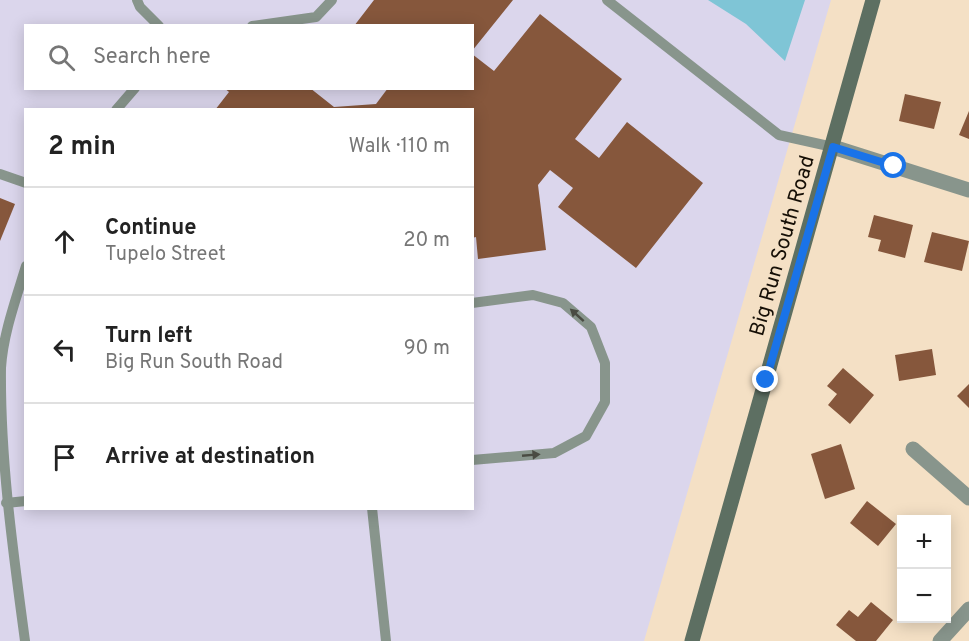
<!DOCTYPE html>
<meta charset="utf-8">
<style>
:root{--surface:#fff;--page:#f6f6f6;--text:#222;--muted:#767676;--line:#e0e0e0}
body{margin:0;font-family:Overpass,sans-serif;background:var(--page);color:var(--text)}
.controls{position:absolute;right:18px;bottom:18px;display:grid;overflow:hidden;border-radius:0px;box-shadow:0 3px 15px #0003}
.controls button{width:54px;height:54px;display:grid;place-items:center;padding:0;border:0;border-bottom:2px solid var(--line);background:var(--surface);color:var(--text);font:30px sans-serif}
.stop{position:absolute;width:18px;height:18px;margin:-14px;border:4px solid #1a73e8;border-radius:50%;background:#fff}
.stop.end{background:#1a73e8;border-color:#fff;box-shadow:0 2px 6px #0008}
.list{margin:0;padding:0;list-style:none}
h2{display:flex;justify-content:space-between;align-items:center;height:78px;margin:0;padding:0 24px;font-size:26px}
h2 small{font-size:20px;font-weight:400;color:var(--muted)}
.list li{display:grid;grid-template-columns:39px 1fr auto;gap:18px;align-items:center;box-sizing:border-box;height:108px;padding:0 24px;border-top:2px solid var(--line)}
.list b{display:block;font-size:22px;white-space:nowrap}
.list p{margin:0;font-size:20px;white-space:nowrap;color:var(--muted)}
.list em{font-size:20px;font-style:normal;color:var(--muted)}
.icon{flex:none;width:33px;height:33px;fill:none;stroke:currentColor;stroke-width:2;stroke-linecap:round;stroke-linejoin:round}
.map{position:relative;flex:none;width:969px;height:641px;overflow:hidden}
.search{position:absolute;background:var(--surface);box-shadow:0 3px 15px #0003;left:24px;top:24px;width:450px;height:66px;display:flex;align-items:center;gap:15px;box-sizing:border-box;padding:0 21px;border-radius:0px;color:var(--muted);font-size:22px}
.panel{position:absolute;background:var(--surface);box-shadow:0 3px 15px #0003;left:24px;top:108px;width:450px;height:402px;border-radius:0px}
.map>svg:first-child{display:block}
.education{fill:#dbd6ec;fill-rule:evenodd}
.water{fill:#7fc5d6}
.building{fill:#86573c}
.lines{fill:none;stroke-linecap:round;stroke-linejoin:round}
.lane{stroke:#88958c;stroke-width:10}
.street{stroke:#88958c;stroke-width:15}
.secondary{stroke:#5d6f62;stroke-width:15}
.oneway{fill:#494b42}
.route{stroke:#1a73e8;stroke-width:8}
.labels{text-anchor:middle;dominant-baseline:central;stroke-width:5;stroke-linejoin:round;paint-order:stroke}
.street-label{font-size:21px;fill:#160f06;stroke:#f4e0c5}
</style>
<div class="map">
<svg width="969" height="641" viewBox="0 0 969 641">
<rect width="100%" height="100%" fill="#f4e0c5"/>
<path class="education" d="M0 0H831L644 641H0ZM26 26H472V88H26ZM26 110H472V508H26Z"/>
<path class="water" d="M708 0H805L785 61 746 24Z"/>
<g class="building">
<path d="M374 0H513L472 51V26H354Z"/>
<path d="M540 14 622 79 575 139 599 158 627 122 703 183 636 268 558 207 573 188 550 170 538 185 546 250 478 259 476 237 472 238V110H215L229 92 224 88H310L334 107 376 104 388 88H472V54L494 71Z"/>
<path d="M905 94 941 102 934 129 899 121Z"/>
<path d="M969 111V139L959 135Z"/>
<path d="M0 198 15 204 0 241Z"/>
<path d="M874 215 913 225 905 258 878 251 881 240 868 237Z"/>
<path d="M932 232 969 241 962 271 924 262Z"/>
<path d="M932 349 936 375 899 381 895 355Z"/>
<path d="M843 368 874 395 850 424 828 405 837 394 827 386Z"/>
<path d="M969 384V408L957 396Z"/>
<path d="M841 444 855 489 825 499 811 454Z"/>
<path d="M867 501 896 524 878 546 850 523Z"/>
<path d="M871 602 893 620 876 641H856L836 625 849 610 858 617Z"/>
</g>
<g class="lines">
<g class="lane">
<path d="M137 0 140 7 159 26"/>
<path d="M607 0 779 135 833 147"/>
<path d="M252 26 316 17 332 0"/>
<path d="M116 110 135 88"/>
<path d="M0 174 26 183"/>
<path d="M472 303 533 295 563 303 591 327 605 363V402L586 436 554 453 472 460"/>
<path d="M6 503 26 501"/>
<path d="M372 508 386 641"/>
<path d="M25 641C13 551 0 459 1 368 3 334 16 299 26 266"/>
</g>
<g class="street">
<path d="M833 147 969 190"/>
<path d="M913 449 969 498"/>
<path d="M940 641 969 609"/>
</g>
<path class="secondary" d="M692 641 873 0"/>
</g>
<defs><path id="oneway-solid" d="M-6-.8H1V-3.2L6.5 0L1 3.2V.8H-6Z" transform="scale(1.5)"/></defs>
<g class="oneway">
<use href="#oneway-solid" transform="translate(577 315) rotate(-138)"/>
<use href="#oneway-solid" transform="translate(531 455) rotate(-5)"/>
</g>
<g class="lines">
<path class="route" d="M766 380 833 147 894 166"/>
</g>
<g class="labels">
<g class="street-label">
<text transform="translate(783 246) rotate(-74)">Big Run South Road</text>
</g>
</g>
</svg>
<div class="controls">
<button>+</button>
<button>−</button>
</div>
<div class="stop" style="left:894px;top:166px"></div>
<div class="stop end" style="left:766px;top:380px"></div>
<div class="search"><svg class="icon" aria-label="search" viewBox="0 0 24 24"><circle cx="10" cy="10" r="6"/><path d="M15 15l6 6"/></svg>Search here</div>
<section class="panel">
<h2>2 min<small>Walk · 110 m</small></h2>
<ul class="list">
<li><svg class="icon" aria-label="ahead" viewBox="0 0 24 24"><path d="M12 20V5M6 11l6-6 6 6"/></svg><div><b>Continue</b><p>Tupelo Street</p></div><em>20 m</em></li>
<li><svg class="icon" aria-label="left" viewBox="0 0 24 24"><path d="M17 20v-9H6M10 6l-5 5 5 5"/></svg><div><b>Turn left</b><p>Big Run South Road</p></div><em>90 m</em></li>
<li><svg class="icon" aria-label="arrive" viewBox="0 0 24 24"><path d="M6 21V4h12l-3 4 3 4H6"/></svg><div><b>Arrive at destination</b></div></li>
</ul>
</section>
</div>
